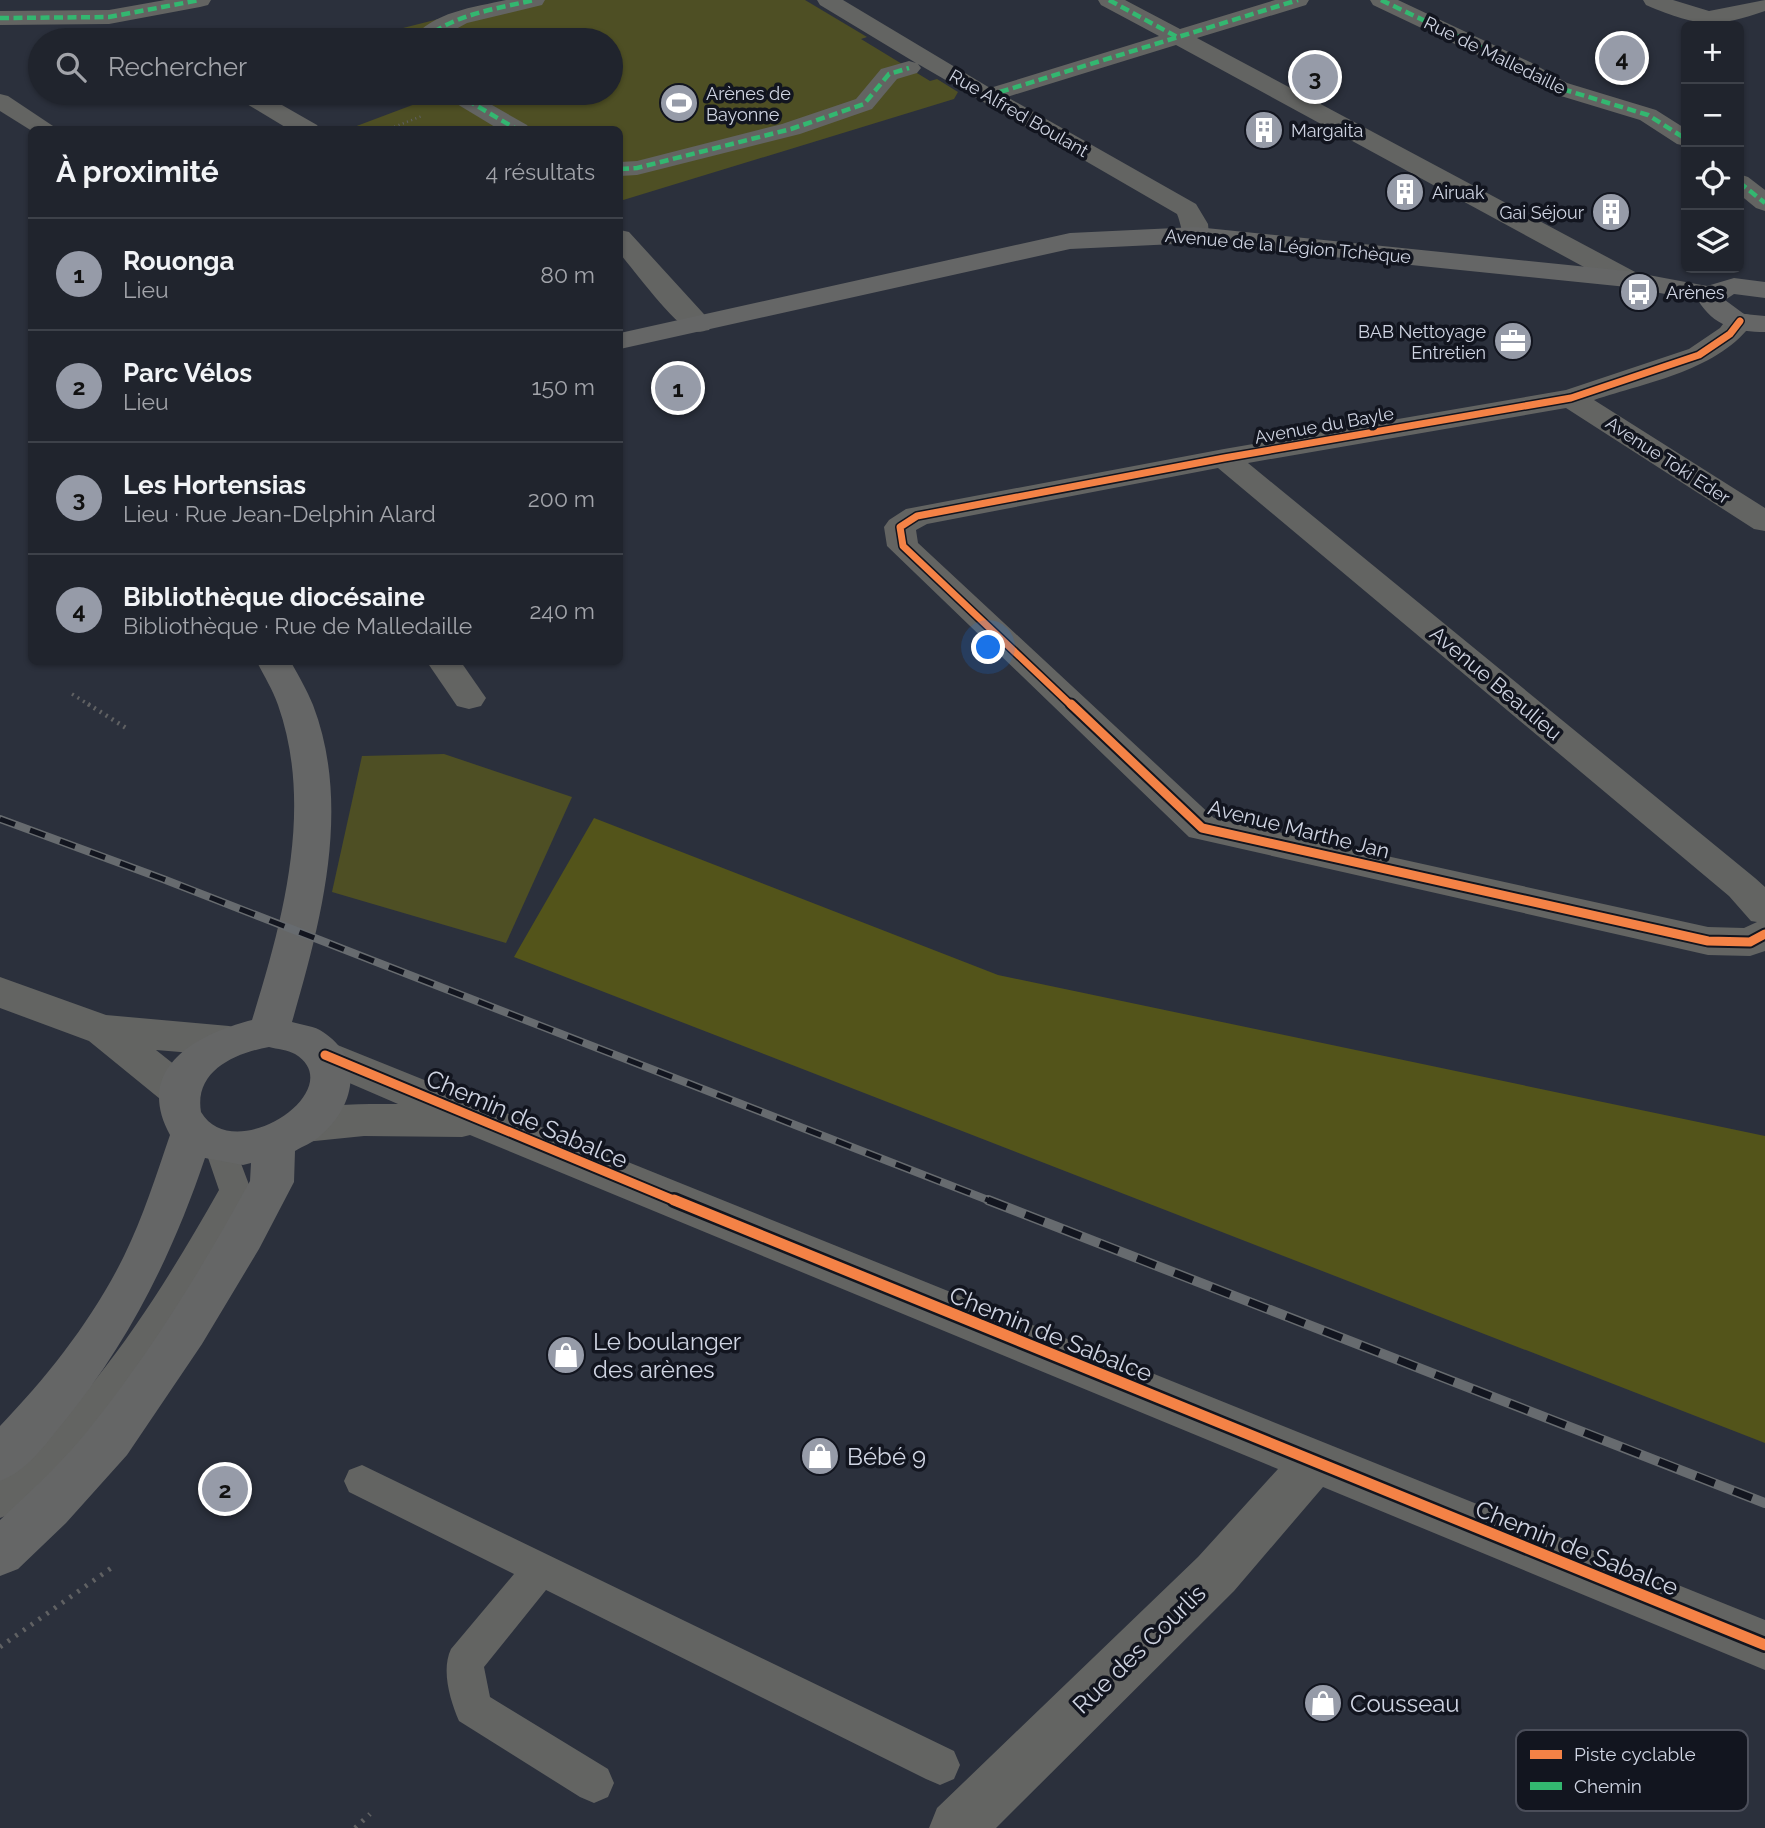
<!DOCTYPE html>
<html lang="fr">
<meta charset="utf-8">
<style>
:root{--surface:#20242d;--page:#2d3039;--text:#f1f3f6;--muted:#a2a4aa;--line:#3d4149;--accent:#969ba8}
body{margin:0;font-family:Raleway,sans-serif;background:var(--page);color:var(--text)}
.controls{position:absolute;right:21px;top:21px;display:grid;overflow:hidden;border-radius:10px;box-shadow:0 2px 5px #0004}
.controls button{width:63px;height:63px;display:grid;place-items:center;padding:0;border:0;border-bottom:2px solid var(--line);background:var(--surface);color:var(--text);font:35px sans-serif}
.you{position:absolute;left:989px;top:648px;width:24px;height:24px;margin:-18px;border:5px solid #fff;border-radius:50%;background:#1a73e8;box-shadow:0 0 0 10px #1a73e833}
.badge{display:grid;place-items:center;width:46px;height:46px;border-radius:50%;background:var(--accent);color:#111;font-size:23px;font-weight:700}
.pin{position:absolute;translate:-50% -50%;border:4px solid #fff;box-shadow:0 2px 7px #0006}
.list{margin:0;padding:0;list-style:none}
h2{display:flex;justify-content:space-between;align-items:center;height:91px;margin:0;padding:0 28px;font-size:30px}
h2 small{font-size:23px;font-weight:400;color:var(--muted)}
.list li{display:grid;grid-template-columns:46px 1fr auto;gap:21px;align-items:center;box-sizing:border-box;height:112px;padding:0 28px;border-top:2px solid var(--line)}
.list b{display:block;font-size:26px;white-space:nowrap}
.list p{margin:0;font-size:23px;white-space:nowrap;color:var(--muted)}
.list em{font-size:23px;font-style:normal;color:var(--muted)}
.icon{flex:none;width:38px;height:38px;fill:none;stroke:currentColor;stroke-width:2;stroke-linecap:round;stroke-linejoin:round}
.map{position:relative;flex:none;width:1765px;height:1828px;overflow:hidden}
.search{position:absolute;background:var(--surface);box-shadow:0 2px 5px #0004;left:28px;top:28px;width:595px;height:77px;display:flex;align-items:center;gap:18px;box-sizing:border-box;padding:0 24px;border-radius:38px;color:var(--muted);font-size:26px}
.panel{position:absolute;background:var(--surface);box-shadow:0 2px 5px #0004;left:28px;top:126px;width:595px;height:539px;border-radius:10px}
.map>svg:first-child{display:block}
.green{fill:#4e4f24}
.forest{fill:#53541a}
.lines{fill:none;stroke-linecap:round;stroke-linejoin:round}
.path-far3{stroke:#606163;stroke-width:2.5;stroke-dasharray:1 3.5;stroke-linecap:butt}
.path-far2{stroke:#606163;stroke-width:3.5;stroke-dasharray:2 4.5;stroke-linecap:butt}
.path-far1{stroke:#606163;stroke-width:4.5;stroke-dasharray:2 5;stroke-linecap:butt}
.path{stroke:#606163;stroke-width:5;stroke-dasharray:2.5 7;stroke-linecap:butt}
.lane{fill:#636462;fill-rule:evenodd}
.street{fill:#636462;fill-rule:evenodd}
.secondary{fill:#656666;fill-rule:evenodd}
.rail-far1-casing{stroke:#676b6f;stroke-width:8}
.rail-casing{stroke:#676b6f;stroke-width:10}
.rail-far1{stroke:#12151f;stroke-width:5;stroke-dasharray:16;stroke-linecap:butt}
.rail{stroke:#12151f;stroke-width:7;stroke-dasharray:20;stroke-linecap:butt}
.quiet{stroke:#33b770;stroke-width:4.5;stroke-dasharray:9 4.5;stroke-linecap:butt}
.cycleway-far2-casing{stroke:#12151f;stroke-width:10}
.cycleway-far1-casing{stroke:#12151f;stroke-width:13}
.cycleway-casing{stroke:#12151f;stroke-width:16}
.cycleway-far2{stroke:#f48246;stroke-width:7}
.cycleway-far1{stroke:#f48246;stroke-width:9}
.cycleway{stroke:#f48246;stroke-width:11}
.labels{text-anchor:middle;dominant-baseline:central;stroke-width:7;stroke-linejoin:round;paint-order:stroke}
.far-street-label{font-size:18px;fill:#cfd4e2;stroke:#12151f}
.far-poi-label{font-size:18px;fill:#cfd4e2;stroke:#12151f;text-anchor:start}
.street-label{font-size:21px;fill:#cfd4e2;stroke:#12151f}
.near-street-label{font-size:24px;fill:#cfd4e2;stroke:#12151f}
.near-poi-label{font-size:24px;fill:#cfd4e2;stroke:#12151f;text-anchor:start}
.key{fill:#12151f;stroke:#4b4e5a;stroke-width:2}
.key-label{font-size:19px;fill:#cfd4e2}
</style>
<div class="map">
<svg width="1765" height="1828" viewBox="0 0 1765 1828">
<rect width="100%" height="100%" fill="#2b303c"/>
<g class="green">
<path d="M514 0H805L867 37 861 39 930 81 937 79 958 92 954 99 620 201V130H346L431 98 423 93H611V40H404L399 29Z"/>
<path d="M444 754 572 797 506 943 332 892 362 756Z"/>
</g>
<path class="forest" d="M594 818 998 975 1765 1136V1443L514 957Z"/>
<g class="lines">
<path class="path-far3" d="M386 130 422 116"/>
<path class="path-far2" d="M72 694 91 706"/>
<path class="path-far1" d="M88 704 126 728"/>
<g class="path">
<path d="M0 1647 114 1566"/>
<path d="M355 1828 370 1814"/>
</g>
<g class="lane">
<path d="M220 1134 231 1137 251 1190C188 1311 115 1423 13 1513L0 1518V1480C94 1399 159 1296 219 1190L204 1146 209 1137Z"/>
<path d="M362 1465 954 1751 960 1765 954 1779 940 1785 926 1779 546 1590 484 1667 490 1697 608 1769 614 1783 608 1797 594 1803 580 1797 459 1721C450 1700 441 1670 451 1649L514 1574 349 1492 344 1481 349 1470Z"/>
</g>
<g class="street">
<path d="M165 0H211L208 5 200 7 109 24 0 25V11L109 10Z"/>
<path d="M506 0H545L542 5 467 23 436 40H412C431 12 475 7 506 0Z"/>
<path d="M817 0H843L990 88 1159 36 1101 5 1098 0H1125L1180 29 1275 0H1309L1306 5 1197 38 1637 273 1640 279 1637 285 1627 287 1617 285 1176 45 1007 97 1196 204 1208 224 1209 235 1205 241 1196 243 1187 241C1181 233 1181 223 1177 214L918 64 921 68 917 73 897 79 872 109 800 134 637 175 620 176V162L637 161 782 124 856 99 881 69 909 61 916 63 820 5Z"/>
<path d="M1370 0H1398L1532 63 1567 83 1656 110 1686 129V146L1677 144 1640 120 1551 93 1516 73 1373 5Z"/>
<path d="M1643 0H1673L1709 11 1765 0V11C1713 29 1696 26 1646 5Z"/>
<path d="M233 93H261L317 125 320 130H290L237 98Z"/>
<path d="M443 93H471L527 125 530 130H500L447 98Z"/>
<path d="M0 94 8 96 59 130 32 131 0 111Z"/>
<path d="M1739 174 1748 177 1765 190V211L1756 208 1739 194Z"/>
<path d="M620 230 629 232 713 324 709 330C703 331 699 333 692 331 673 324 635 271 620 254Z"/>
<path d="M1740 313 1750 315 1754 321C1720 370 1648 382 1594 400L1765 508V531L1754 529 1566 408 1248 463 1755 878 1765 887V951L1750 956 1708 955 1189 837 887 546 884 527 889 520 906 509 1224 449 1566 390 1689 349 1720 328 1730 315ZM1218 468 1729 896 1751 921 1757 922 1744 928 1708 927 1214 818 918 543 916 530 927 524Z"/>
<path d="M427 662H461L486 698 481 706 469 709 457 706Z"/>
<path d="M0 977 106 1015 229 1026 243 1030 249 1041 243 1052 229 1056 156 1050 195 1081 201 1092 195 1103 180 1108 165 1103 89 1041 0 1008Z"/>
<path d="M325 1040 1765 1620V1670L1323 1487 1234 1591 996 1828H929L937 1808 1198 1557 1278 1469 470 1135 462 1137 364 1136 305 1142 290 1138 284 1126 290 1114C324 1103 363 1104 398 1104L310 1066 304 1055 310 1044Z"/>
</g>
<g class="secondary">
<path d="M1196 227 1627 271 1707 286 1734 278 1765 282V298L1734 294 1725 300 1744 314 1765 316V332C1737 332 1713 326 1698 300L1627 287 1196 243 1070 249 620 349V333L1070 233Z"/>
<path d="M257 662H291C298 675 307 690 313 705 352 807 321 922 292 1022 302 1025 315 1026 323 1032 366 1060 354 1108 319 1137 312 1143 303 1146 295 1151L294 1182 259 1249 202 1344 127 1455 66 1523 18 1569 0 1576V1520C32 1490 66 1459 93 1424 153 1349 204 1265 250 1181L251 1163 243 1165 205 1158C172 1256 128 1344 62 1424 44 1446 27 1471 0 1481V1426C48 1376 93 1319 124 1256 143 1217 156 1176 170 1135 133 1068 197 1034 252 1020 283 920 314 807 278 705 273 690 264 676 257 662ZM269 1047C277 1049 288 1050 295 1054 352 1089 234 1168 201 1112 194 1071 235 1053 269 1047Z"/>
</g>
<defs>
<path id="rail-far1" d="M0 819 163 879 993 1202"/>
<path id="rail" d="M988 1200 1765 1503"/>
</defs>
<use href="#rail-far1" class="rail-far1-casing"/>
<use href="#rail" class="rail-casing"/>
<use href="#rail-far1" class="rail-far1"/>
<use href="#rail" class="rail"/>
<g class="quiet">
<path d="M1109 0 1177 37"/>
<path d="M1381 0 1524 68 1559 88 1648 115 1686 139"/>
<path d="M0 18 109 17 200 0"/>
<path d="M423 40C454 14 496 9 534 0"/>
<path d="M455 93 518 130"/>
<path d="M987 96 1298 0"/>
<path d="M620 169 637 168 791 129 864 104 889 74 909 68"/>
<path d="M1739 182 1765 203"/>
</g>
<defs>
<path id="cycleway-far2" d="M1072 706 903 546 900 527 917 516 1224 458 1571 398 1699 355 1730 334 1740 321"/>
<g id="cycleway-far1">
<path d="M1071 704 1202 828 1708 941 1750 942 1765 934"/>
<path d="M325 1055 678 1202"/>
</g>
<path id="cycleway" d="M674 1200 1765 1645"/>
</defs>
<use href="#cycleway-far2" class="cycleway-far2-casing"/>
<use href="#cycleway-far1" class="cycleway-far1-casing"/>
<use href="#cycleway" class="cycleway-casing"/>
<use href="#cycleway-far2" class="cycleway-far2"/>
<use href="#cycleway-far1" class="cycleway-far1"/>
<use href="#cycleway" class="cycleway"/>
</g>
<defs>
<symbol id="stadium-disc" viewBox="-11 -11 22 22"><circle r="9.5" fill="#969ba8" stroke="#12151f"/><path d="M0-5a6.5 5 0 1 0 0 10a6.5 5 0 1 0 0-10ZM-3.5-1.8h7v3.6h-7Z" fill="#fff"/></symbol>
<symbol id="building-disc" viewBox="-11 -11 22 22"><circle r="9.5" fill="#969ba8" stroke="#12151f"/><path d="M-4-6H4V6H1V3H-1V6H-4ZM-2.5-4.3h1.7v1.8h-1.7ZM.8-4.3h1.7v1.8H.8ZM-2.5-1h1.7V.8h-1.7ZM.8-1h1.7V.8H.8Z" fill="#fff"/></symbol>
<symbol id="bus-disc" viewBox="-11 -11 22 22"><circle r="9.5" fill="#969ba8" stroke="#12151f"/><path d="M-5-6H5V4H4V6H2V4H-2V6H-4V4H-5ZM-3.5-4V0h7V-4ZM-3.5 1.2v1.5H-2V1.2ZM2 1.2v1.5H3.5V1.2Z" fill="#fff"/></symbol>
<symbol id="office-disc" viewBox="-11 -11 22 22"><circle r="9.5" fill="#969ba8" stroke="#12151f"/><path d="M-6-3h4V-5.5h4V-3h4V5H-6ZM-1-4.5V-3h2v-1.5ZM-6 0V1H6V0Z" fill="#fff"/></symbol>
<symbol id="shop-disc" viewBox="-11 -11 22 22"><circle r="9.5" fill="#969ba8" stroke="#12151f"/><path d="M-5-2.5h2.3a2.7 3.5 0 0 1 5.4 0H5L5.5 6h-11ZM-1.5-2.5h3a1.5 2.3 0 0 0-3 0Z" fill="#fff"/></symbol>
</defs>
<g fill-rule="evenodd">
<use href="#stadium-disc" x="657" y="81" width="44" height="44"/>
<use href="#building-disc" x="1242" y="108" width="44" height="44"/>
<use href="#building-disc" x="1383" y="170" width="44" height="44"/>
<use href="#building-disc" x="1589" y="190" width="44" height="44"/>
<use href="#bus-disc" x="1617" y="270" width="44" height="44"/>
<use href="#office-disc" x="1491" y="319" width="44" height="44"/>
<use href="#shop-disc" x="544" y="1333" width="44" height="44"/>
<use href="#shop-disc" x="798" y="1434" width="44" height="44"/>
<use href="#shop-disc" x="1301" y="1681" width="44" height="44"/>
</g>
<g class="labels">
<g class="far-street-label">
<text transform="translate(1495 55) rotate(26)">Rue de Malledaille</text>
<text transform="translate(1019 113) rotate(30)">Rue Alfred Boulant</text>
<text transform="translate(1288 246) rotate(5)">Avenue de la Légion Tchèque</text>
<text transform="translate(1324 425) rotate(-10)">Avenue du Bayle</text>
<text transform="translate(1668 460) rotate(33)">Avenue Toki Eder</text>
</g>
<g class="far-poi-label">
<text x="706" y="93">Arènes de<tspan x="706" dy="21">Bayonne</tspan></text>
<text x="1291" y="130">Margaita</text>
<text x="1432" y="192">Airuak</text>
<text x="1584" y="212" text-anchor="end">Gai Séjour</text>
<text x="1666" y="292">Arènes</text>
<text x="1486" y="331" text-anchor="end">BAB Nettoyage<tspan x="1486" dy="21">Entretien</tspan></text>
</g>
<g class="street-label">
<text transform="translate(1496 683) rotate(40)">Avenue Beaulieu</text>
<text transform="translate(1299 829) rotate(14)">Avenue Marthe Jan</text>
</g>
<g class="near-street-label">
<text transform="translate(527 1119) rotate(23)">Chemin de Sabalce</text>
<text transform="translate(1051 1334) rotate(22)">Chemin de Sabalce</text>
<text transform="translate(1577 1548) rotate(22)">Chemin de Sabalce</text>
<text transform="translate(1139 1649) rotate(-44)">Rue des Courlis</text>
</g>
<g class="near-poi-label">
<text x="593" y="1341">Le boulanger<tspan x="593" dy="28">des arènes</tspan></text>
<text x="847" y="1456">Bébé 9</text>
<text x="1350" y="1703">Cousseau</text>
</g>
</g>
<rect x="1516" y="1730" width="232" height="81" rx="10" class="key"/>
<rect x="1530" y="1750" width="32" height="9" fill="#f48246"/>
<rect x="1530" y="1782" width="32" height="8" fill="#33b770"/>
<g class="key-label">
<text x="1574" y="1761">Piste cyclable</text>
<text x="1574" y="1793">Chemin</text>
</g>
</svg>
<div class="controls">
<button>+</button>
<button>−</button>
<button><svg class="icon" aria-label="locate" viewBox="0 0 24 24"><circle cx="12" cy="12" r="6"/><path d="M12 2v4M12 18v4M2 12h4M18 12h4"/></svg></button>
<button><svg class="icon" aria-label="layers" viewBox="0 0 24 24"><path d="M12 4l9 5-9 5-9-5zM3 14l9 5 9-5"/></svg></button>
</div>
<div class="you"></div>
<div class="pin badge" style="left:678px;top:388px">1</div>
<div class="pin badge" style="left:225px;top:1489px">2</div>
<div class="pin badge" style="left:1315px;top:77px">3</div>
<div class="pin badge" style="left:1622px;top:58px">4</div>
<div class="search"><svg class="icon" aria-label="search" viewBox="0 0 24 24"><circle cx="10" cy="10" r="6"/><path d="M15 15l6 6"/></svg>Rechercher</div>
<section class="panel">
<h2>À proximité<small>4 résultats</small></h2>
<ul class="list">
<li><span class="badge">1</span><div><b>Rouonga</b><p>Lieu</p></div><em>80 m</em></li>
<li><span class="badge">2</span><div><b>Parc Vélos</b><p>Lieu</p></div><em>150 m</em></li>
<li><span class="badge">3</span><div><b>Les Hortensias</b><p>Lieu · Rue Jean-Delphin Alard</p></div><em>200 m</em></li>
<li><span class="badge">4</span><div><b>Bibliothèque diocésaine</b><p>Bibliothèque · Rue de Malledaille</p></div><em>240 m</em></li>
</ul>
</section>
</div>
